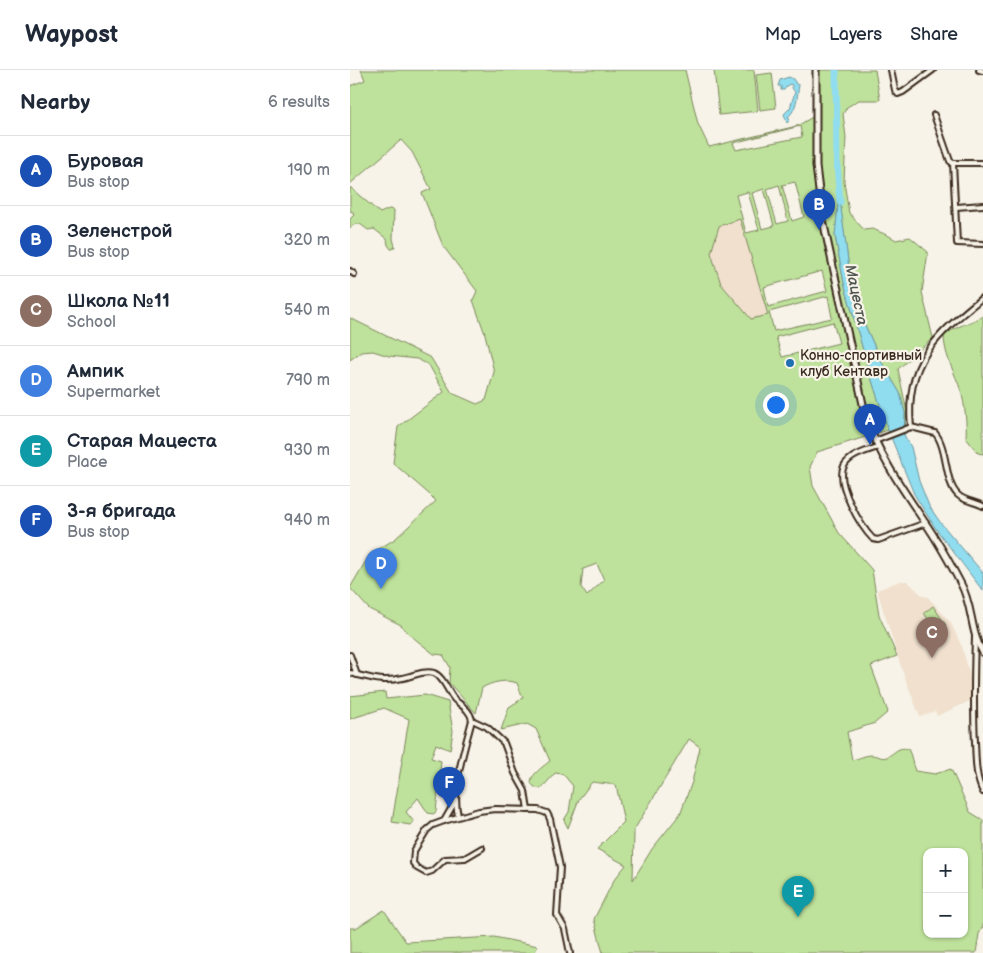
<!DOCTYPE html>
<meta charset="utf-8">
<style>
:root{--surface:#fff;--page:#f2f2f3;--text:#1f2937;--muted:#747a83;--line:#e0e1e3;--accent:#ea580c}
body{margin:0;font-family:"Balsamiq Sans",sans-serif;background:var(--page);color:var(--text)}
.controls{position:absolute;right:15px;bottom:15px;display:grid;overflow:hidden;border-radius:10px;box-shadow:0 1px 4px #0004}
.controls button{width:45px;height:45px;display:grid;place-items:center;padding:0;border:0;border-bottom:1px solid var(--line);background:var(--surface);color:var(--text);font:25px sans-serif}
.you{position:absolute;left:425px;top:334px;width:18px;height:18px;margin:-12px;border:4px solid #fff;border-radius:50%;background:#1a73e8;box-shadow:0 0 0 8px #1a73e833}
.badge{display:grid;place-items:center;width:32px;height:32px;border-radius:50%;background:var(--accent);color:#fff;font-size:16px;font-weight:700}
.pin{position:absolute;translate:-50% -41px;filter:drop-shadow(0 1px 2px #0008)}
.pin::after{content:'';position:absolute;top:26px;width:18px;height:15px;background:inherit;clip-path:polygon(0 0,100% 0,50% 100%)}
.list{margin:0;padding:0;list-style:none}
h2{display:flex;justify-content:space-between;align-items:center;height:65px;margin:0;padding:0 20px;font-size:21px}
h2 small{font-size:16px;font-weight:400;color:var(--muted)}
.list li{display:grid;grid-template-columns:32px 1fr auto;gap:15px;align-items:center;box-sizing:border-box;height:70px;padding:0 20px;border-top:1px solid var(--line)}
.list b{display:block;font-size:19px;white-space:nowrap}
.list p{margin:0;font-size:16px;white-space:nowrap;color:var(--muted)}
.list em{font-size:16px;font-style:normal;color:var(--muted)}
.map{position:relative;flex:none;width:633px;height:883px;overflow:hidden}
header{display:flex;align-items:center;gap:30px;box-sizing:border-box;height:70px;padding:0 25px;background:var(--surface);border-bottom:1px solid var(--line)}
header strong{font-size:24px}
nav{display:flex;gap:28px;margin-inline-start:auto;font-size:18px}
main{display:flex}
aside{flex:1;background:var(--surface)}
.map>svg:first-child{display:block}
.built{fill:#f0e0cd}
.green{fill:#bee29b;stroke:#7c865c;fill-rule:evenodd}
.water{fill:#90ddf0;stroke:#6e959c}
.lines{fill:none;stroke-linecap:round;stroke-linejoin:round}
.river{stroke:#90ddf0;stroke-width:7}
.minor-casing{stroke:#3b2a1e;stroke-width:8}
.secondary-casing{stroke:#3b2a1e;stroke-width:9}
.minor{stroke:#f7f3e8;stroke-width:4}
.secondary{stroke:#f7f3e8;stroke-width:5}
.poi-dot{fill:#1f6fb2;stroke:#f7f3e8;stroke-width:2}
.labels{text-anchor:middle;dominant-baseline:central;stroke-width:4.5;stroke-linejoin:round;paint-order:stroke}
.poi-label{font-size:14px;fill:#3b2a1e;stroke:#f7f3e8;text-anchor:start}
.water-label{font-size:15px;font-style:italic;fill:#505752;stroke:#f7f3e8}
</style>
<header>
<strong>Waypost</strong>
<nav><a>Map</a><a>Layers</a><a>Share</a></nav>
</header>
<main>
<aside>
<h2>Nearby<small>6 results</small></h2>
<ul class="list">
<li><span class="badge" style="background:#1a4fb4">A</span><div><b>Буровая</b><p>Bus stop</p></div><em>190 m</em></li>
<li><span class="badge" style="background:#1a4fb4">B</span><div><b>Зеленстрой</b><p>Bus stop</p></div><em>320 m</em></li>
<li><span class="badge" style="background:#8d6e63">C</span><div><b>Школа №11</b><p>School</p></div><em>540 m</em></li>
<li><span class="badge" style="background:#3f7fe0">D</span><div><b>Ампик</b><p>Supermarket</p></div><em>790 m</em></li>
<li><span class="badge" style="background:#0f9aa8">E</span><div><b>Старая Мацеста</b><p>Place</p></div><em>930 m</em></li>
<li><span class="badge" style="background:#1a4fb4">F</span><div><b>3-я бригада</b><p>Bus stop</p></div><em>940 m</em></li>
</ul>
</aside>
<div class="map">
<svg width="633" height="883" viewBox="0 0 633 883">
<rect width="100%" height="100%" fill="#f7f3e8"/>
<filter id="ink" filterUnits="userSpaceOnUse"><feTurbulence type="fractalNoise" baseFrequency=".02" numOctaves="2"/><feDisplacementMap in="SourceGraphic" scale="10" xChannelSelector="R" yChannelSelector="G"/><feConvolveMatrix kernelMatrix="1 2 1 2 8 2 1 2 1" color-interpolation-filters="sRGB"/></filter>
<g filter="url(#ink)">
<g class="built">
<path d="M390 149 418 245 401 250 371 214 361 183 369 156Z"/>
<path d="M550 511H557L573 526 578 527 601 553 612 577 622 613 620 631 587 646 585 641 570 647 552 600 527 520Z"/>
</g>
<g class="green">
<path d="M11 0H335L348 54 359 77 447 56 466 45 469 0H525L530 30H509L497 37 493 44 496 67 494 112 499 143 514 160 523 159C531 163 539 165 546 170L560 167 578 182 572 222 583 268 548 299 557 342 554 365 555 343 550 323 531 291 514 253 501 213 489 126 485 166 494 213 519 301 538 360 467 382 460 397 463 416 489 463 522 500 529 545 547 586 521 596 538 642 525 653 497 662 502 690C508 689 515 685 521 685 527 685 531 689 537 687 545 683 548 676 558 679 562 686 562 693 565 701L585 704 601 699 620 742 633 750V856L629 864 626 883H253L244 849 264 810 276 795 247 779 274 752 266 715 242 712 229 729 218 758 214 750 219 742 223 716 213 704 205 703 191 719C168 714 191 698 200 691L186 659 177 654 151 660 159 637 173 628 167 613C157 609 141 612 132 618L126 643 99 613 100 597 93 585 84 584 60 565 51 555 19 539 0 518 20 484 45 469 86 431 79 424 43 393 48 357 94 322 79 295 67 289 39 286 23 281 11 282 0 290V248L81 288 102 323 127 334 136 330 144 302 135 264 123 230 127 221 93 176 72 123 81 119 62 82 51 70 0 114V16L15 10ZM450 56 452 67 386 80 383 73ZM445 112 454 147 442 151 432 115ZM429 115 438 151 427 154 417 119ZM414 119 424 156 412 159 402 123ZM398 122 409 160 396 163 386 125ZM390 149 418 245 401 249 371 214 361 183 369 156ZM472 201 477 221 418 237 414 217ZM478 226 482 248 424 261 419 242ZM483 252 489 273 432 287 426 267ZM247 494 254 510 237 526 231 517 233 499ZM339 669 350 677 342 712 330 744 302 779 283 810 284 760ZM577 782H614V864H577Z"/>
<path d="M364 0H404L408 41 369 45Z"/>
<path d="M422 3 426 38 410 40 406 5Z"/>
<path d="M0 117C9 126 20 134 30 143L39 139 44 140 43 169 45 176 43 179H41L38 175 37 169 24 159 18 160 10 154H5L0 158V149L4 145 3 142 0 141Z"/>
<path d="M633 246V384L628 383 616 368C617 352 615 336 611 321 605 303 594 285 594 266 605 256 621 253 633 246Z"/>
<path d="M583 536 596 555 587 562 574 543Z"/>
<path d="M35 622 36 629 75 625 98 632 103 661 100 680 86 674 81 688 91 691 86 742 83 744 78 743 68 728 56 742 64 752 60 755 42 752 59 649 34 638 0 649V626Z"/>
<path d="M34 840 56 872 144 867 188 876 184 883H0V858H6Z"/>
</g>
<g class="water">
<path d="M439 7 443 9 447 15H449C447 27 447 39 438 47L440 50 437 53 434 44 440 38 445 22 442 18V15L439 14 434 20H431V16H428L430 10Z"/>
<path d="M489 123 501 213 514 253 531 291 550 323 555 343 554 365 561 377 569 411 579 436 590 452 633 503V521L586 459 564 424 538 360 519 301 494 213 485 166Z"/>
</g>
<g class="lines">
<path class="river" d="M486 0 487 95 490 132"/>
<defs>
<g id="minor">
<path d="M541 0 545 20 548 24 553 22 583 0"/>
<path d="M629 0 633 1"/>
<path d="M584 45 600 91 603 93 607 173 633 174"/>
<path d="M603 93H633"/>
<path d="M606 137 633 135"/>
<path d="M0 201 4 204"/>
<path d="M561 357C554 292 587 265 633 227"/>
<path d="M525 371 561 357 585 363C598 378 594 412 608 425 614 431 626 432 633 436"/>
<path d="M528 377C517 381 500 385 494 396 485 413 511 457 523 469L528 470 576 453"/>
<path d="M625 566C624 601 623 636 625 672 626 689 625 706 633 722"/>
<path d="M0 585 7 605"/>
<path d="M0 603C21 608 31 613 53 608 62 606 75 600 84 603 94 607 98 623 105 630 112 636 120 640 122 650 115 678 101 718 108 746"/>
<path d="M122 650 137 657 154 673 165 703 175 721 178 740"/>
<path d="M106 730 94 751 83 755 77 760 64 781 63 793 67 798 76 803 82 801 95 789 115 788 132 778"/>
<path d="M94 751 129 741 145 739 188 740 197 743 200 749 210 797 207 845 215 859 220 883"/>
</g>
<path id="secondary" d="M466 0V96L472 146 516 348C530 387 552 418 574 451 588 471 600 493 611 514 623 536 620 562 633 583"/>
</defs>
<use href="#minor" class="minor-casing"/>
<use href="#secondary" class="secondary-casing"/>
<use href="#minor" class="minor"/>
<use href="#secondary" class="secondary"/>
</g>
</g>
<circle class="poi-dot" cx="440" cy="293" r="5"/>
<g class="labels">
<g class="poi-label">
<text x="450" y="285">Конно-спортивный<tspan x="450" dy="16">клуб Кентавр</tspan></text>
</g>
<g class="water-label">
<text transform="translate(506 225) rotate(78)">Мацеста</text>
</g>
</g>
</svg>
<div class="controls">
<button>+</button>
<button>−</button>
</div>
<div class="you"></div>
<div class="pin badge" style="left:520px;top:375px;background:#1a4fb4">A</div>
<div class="pin badge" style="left:469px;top:160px;background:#1a4fb4">B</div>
<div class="pin badge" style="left:582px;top:588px;background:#8d6e63">C</div>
<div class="pin badge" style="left:31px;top:519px;background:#3f7fe0">D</div>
<div class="pin badge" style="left:448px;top:847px;background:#0f9aa8">E</div>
<div class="pin badge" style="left:99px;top:738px;background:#1a4fb4">F</div>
</div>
</main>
